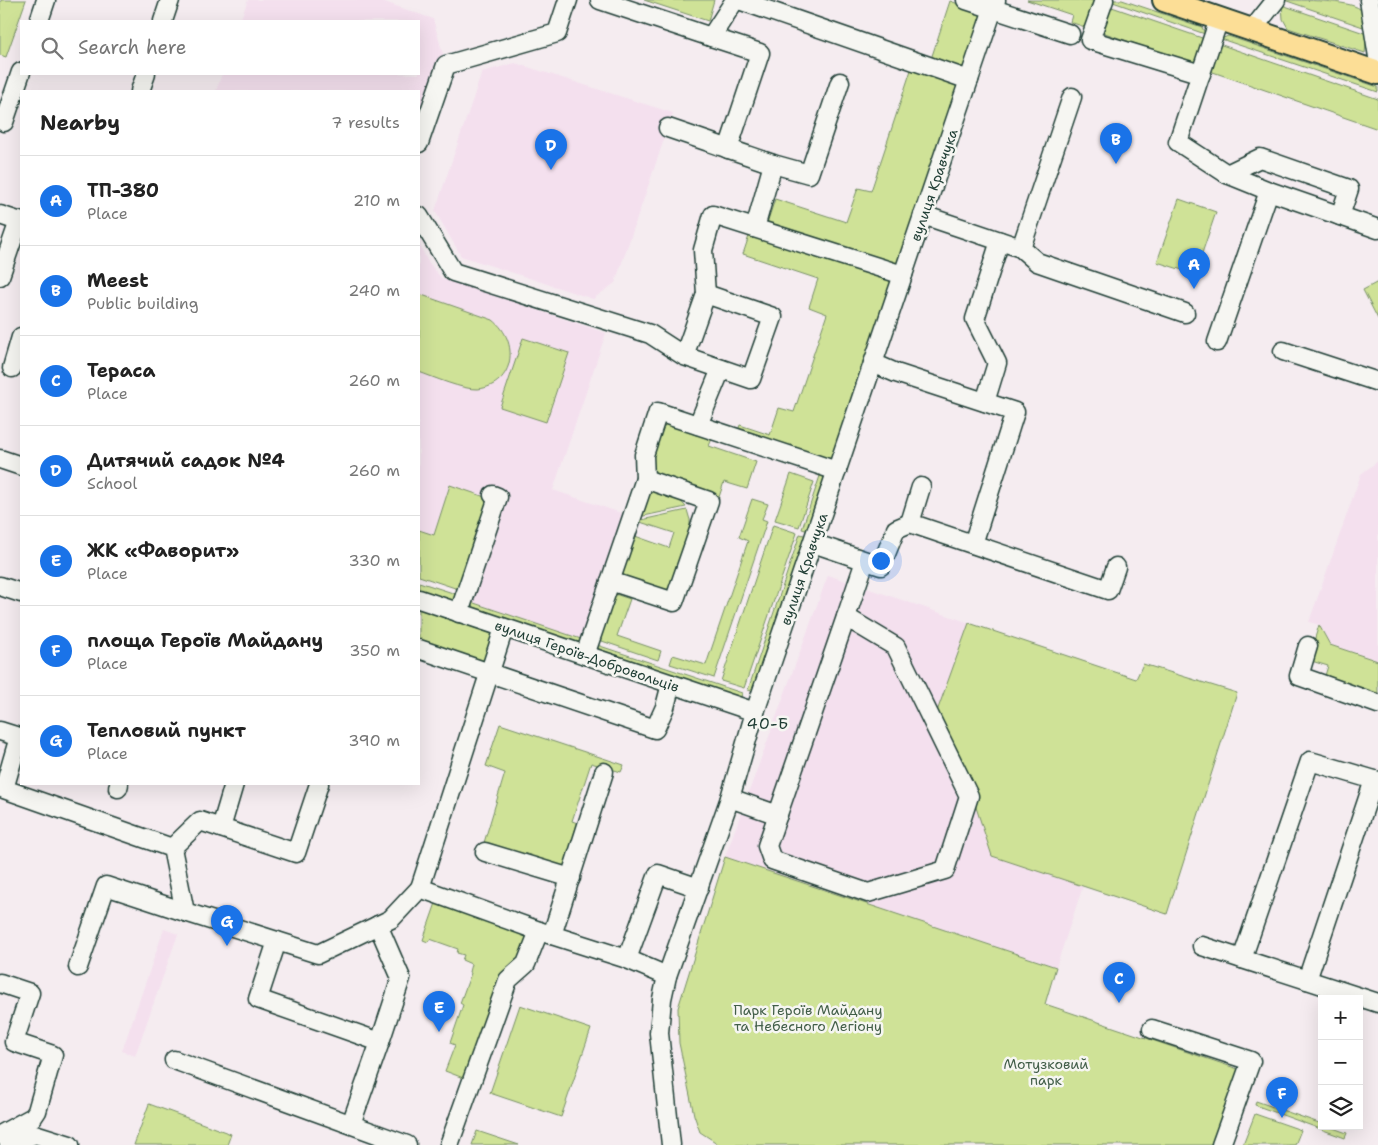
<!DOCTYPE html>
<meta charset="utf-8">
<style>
:root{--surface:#fff;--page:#f6f6f6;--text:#222;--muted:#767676;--line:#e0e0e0;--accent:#1a73e8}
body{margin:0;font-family:"Shantell Sans",sans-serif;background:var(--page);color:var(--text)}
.controls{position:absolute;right:15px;bottom:15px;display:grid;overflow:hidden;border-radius:0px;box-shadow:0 5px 20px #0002}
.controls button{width:45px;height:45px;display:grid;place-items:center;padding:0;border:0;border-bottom:1px solid var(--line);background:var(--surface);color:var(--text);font:25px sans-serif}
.you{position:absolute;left:880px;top:560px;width:18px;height:18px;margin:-12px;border:4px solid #fff;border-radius:50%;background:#1a73e8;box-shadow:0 0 0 8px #1a73e833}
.badge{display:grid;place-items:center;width:32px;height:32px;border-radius:50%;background:var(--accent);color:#fff;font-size:16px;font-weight:700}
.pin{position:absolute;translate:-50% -41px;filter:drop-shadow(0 1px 2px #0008)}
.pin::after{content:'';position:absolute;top:26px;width:18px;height:15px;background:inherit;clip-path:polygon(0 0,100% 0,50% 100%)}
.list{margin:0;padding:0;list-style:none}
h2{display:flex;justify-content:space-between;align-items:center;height:65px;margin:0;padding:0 20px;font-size:21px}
h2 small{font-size:16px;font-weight:400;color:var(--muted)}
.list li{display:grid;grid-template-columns:32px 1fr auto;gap:15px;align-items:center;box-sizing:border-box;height:90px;padding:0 20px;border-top:1px solid var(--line)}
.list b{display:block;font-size:19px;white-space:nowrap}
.list p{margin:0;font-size:16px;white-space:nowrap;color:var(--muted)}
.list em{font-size:16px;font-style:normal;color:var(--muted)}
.icon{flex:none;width:28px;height:28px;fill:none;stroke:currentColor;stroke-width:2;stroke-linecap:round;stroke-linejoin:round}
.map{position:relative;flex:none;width:1378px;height:1145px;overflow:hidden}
.search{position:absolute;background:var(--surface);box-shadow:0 5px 20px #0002;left:20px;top:20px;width:400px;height:55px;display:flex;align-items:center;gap:12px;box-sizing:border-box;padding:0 18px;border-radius:0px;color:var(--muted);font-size:19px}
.panel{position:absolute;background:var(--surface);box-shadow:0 5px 20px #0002;left:20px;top:90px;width:400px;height:695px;border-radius:0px}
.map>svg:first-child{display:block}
.built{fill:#f4e0ee}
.green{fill:#cfe297;stroke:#779066}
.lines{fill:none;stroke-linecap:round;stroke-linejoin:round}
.minor-casing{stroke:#1f3d34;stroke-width:21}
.major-casing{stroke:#1f3d34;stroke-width:26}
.minor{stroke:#f6f6f2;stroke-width:18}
.major{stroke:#fcde96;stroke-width:22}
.labels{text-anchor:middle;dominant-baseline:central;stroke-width:5;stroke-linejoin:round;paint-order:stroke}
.street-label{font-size:14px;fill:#1f3d34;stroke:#f6f6f2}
.park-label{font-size:14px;fill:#425e48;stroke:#f6f6f2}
.quarter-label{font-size:16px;letter-spacing:1px;fill:#1f3d34;stroke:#f6f6f2}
</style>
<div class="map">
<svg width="1378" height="1145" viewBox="0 0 1378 1145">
<rect width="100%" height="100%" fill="#f5ecf0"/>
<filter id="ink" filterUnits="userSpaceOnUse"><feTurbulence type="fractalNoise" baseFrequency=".02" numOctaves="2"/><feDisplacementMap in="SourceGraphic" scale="10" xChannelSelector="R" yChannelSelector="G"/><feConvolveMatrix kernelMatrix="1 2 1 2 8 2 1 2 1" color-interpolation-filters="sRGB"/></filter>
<g filter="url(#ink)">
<g class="built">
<path d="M248 0H379L433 19 443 54 419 122V91H216L222 74H419V21H240Z"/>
<path d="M515 63 673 113 615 283 593 299 461 256 435 211 482 72Z"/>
<path d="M419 244 427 260 441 278 606 333 553 490 627 515 582 648 455 605 460 590 419 576Z"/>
<path d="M1378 461V661L1330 645 1319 625 1309 622 1361 474Z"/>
<path d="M828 575 1136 679 1143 664 1237 693 1167 914 1083 886 1056 967 725 857Z"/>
<path d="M164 929 178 934 135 1056 122 1051Z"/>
</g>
<g class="green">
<path d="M1 0H26L6 57 0 55V4Z"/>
<path d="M644 0H714L708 21Z"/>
<path d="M1027 0H1090L1099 3 1088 26 1085 27 1070 22 1072 15Z"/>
<path d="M1114 0H1122L1202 27 1205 34 1110 1Z"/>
<path d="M1284 0C1301 0 1348 0 1360 9 1364 14 1365 22 1366 28Z"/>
<path d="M950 1 984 13 963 73 930 62Z"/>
<path d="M1106 5 1205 39 1198 61 1192 64 1102 32Z"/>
<path d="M1282 5 1367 34 1365 53 1288 28 1283 19Z"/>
<path d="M1228 36 1378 87V92L1221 39Z"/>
<path d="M1216 43 1378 99V129L1207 70Z"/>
<path d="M912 67 960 83 899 267 767 223 775 199 846 222 858 188 871 191Z"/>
<path d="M1179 199 1216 212 1195 274 1157 262Z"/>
<path d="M750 233 895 280 833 465 737 433 740 425 770 435 779 408 794 412 827 314 809 307 818 279 743 254Z"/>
<path d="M1378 282V319L1363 290Z"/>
<path d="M419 294 493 320C520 341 515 385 478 389 463 390 433 377 419 372Z"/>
<path d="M523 338 569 353 546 422 500 407Z"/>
<path d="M661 418 713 436 709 446 756 462 747 489 724 482 718 500 656 479 648 455Z"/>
<path d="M821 473 828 475 809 531 802 529Z"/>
<path d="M791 474 814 482 799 527 775 520Z"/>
<path d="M450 485 491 499 461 590 419 576V530L434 535Z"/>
<path d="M649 486 675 495 686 507 639 517Z"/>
<path d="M752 499 768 504 762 519 767 521 714 678 670 664 673 655 706 665 748 541 739 537Z"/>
<path d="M687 510 690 520V534L669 596 620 579 635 536 669 548 674 533 637 521Z"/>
<path d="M773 525 797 533 744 688 721 681Z"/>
<path d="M800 534 808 536 755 692 748 690Z"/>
<path d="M419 582 459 595 455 605 419 593Z"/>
<path d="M612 593 630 599 617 636 661 651 658 660 596 639Z"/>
<path d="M468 601 584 640 582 648 465 609Z"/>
<path d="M419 609 496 635 485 667 419 644Z"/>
<path d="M969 623 1136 679 1143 664 1237 693 1167 914 992 856 971 792 935 717Z"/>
<path d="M1319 625 1330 645 1378 661V699L1323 682 1328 666 1308 660Z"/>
<path d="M594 644 742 693 740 701 592 651Z"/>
<path d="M500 724 624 765 621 772 591 763 572 821 583 825 568 872 483 846 505 773 486 766Z"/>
<path d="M725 857 1056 967 1045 1004 1241 1070 1216 1145H720L700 1132 694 1115 679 1043 678 1008Z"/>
<path d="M436 903 528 936 518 963 466 1079 445 1071 455 1045 450 1043 463 1005 460 1003 471 973 469 972 471 964 462 960 464 955 457 953 458 949 430 939 428 942 423 940Z"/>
<path d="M520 1005 591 1029 561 1117 490 1093Z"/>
<path d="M1256 1101 1322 1124V1126H1327L1347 1133 1345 1138 1255 1105Z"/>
<path d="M149 1104 231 1134 227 1145H134Z"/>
<path d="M1255 1114 1301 1130 1295 1145H1243Z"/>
<path d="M477 1131 519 1145H472Z"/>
</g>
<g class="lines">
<defs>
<g id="minor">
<path d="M600 0 711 37 735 0"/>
<path d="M739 0 969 80"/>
<path d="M966 0 1070 34"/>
<path d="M1104 0 1090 40 1201 74"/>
<path d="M1369 0 1378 57"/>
<path d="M1219 19 1178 142 1227 174 1269 191 1378 229"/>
<path d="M39 21 46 0"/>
<path d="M163 21 170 0"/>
<path d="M1252 30 1276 0"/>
<path d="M711 37 760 53 728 149"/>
<path d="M140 91 146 74"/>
<path d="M4 122 21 72"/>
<path d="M668 128 773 164 809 174 840 82"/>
<path d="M419 143 446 65 557 33 568 0"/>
<path d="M1227 174 1260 158 1349 189 1340 216"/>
<path d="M0 215 21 222"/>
<path d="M923 215 1021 248 1037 262 1185 313"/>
<path d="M419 216 453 272 650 334 684 356 751 379 773 317 706 294 684 356"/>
<path d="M755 228 773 164"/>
<path d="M1021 248 1072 97"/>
<path d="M0 276 19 221"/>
<path d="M706 294 703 250 713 215 903 275"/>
<path d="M1217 342 1269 191"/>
<path d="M1283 351 1378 382"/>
<path d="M873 363 896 373 1015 412 973 544"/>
<path d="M12 368 21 337"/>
<path d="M985 402 997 363 975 319 1000 241"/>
<path d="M698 425 721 369"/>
<path d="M0 459 21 466"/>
<path d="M910 523 921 487"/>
<path d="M813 543 881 566 896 529 910 523 1108 590 1116 567"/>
<path d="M610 581 674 602 709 501 645 479"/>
<path d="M0 586 21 593"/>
<path d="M419 599 755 712"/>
<path d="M459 613 498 497 493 495"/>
<path d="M846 617 896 647 969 796 945 870 868 893 772 860 767 846Z"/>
<path d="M846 617 865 561"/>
<path d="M1308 646 1299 676 1378 704"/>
<path d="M419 649 655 729 665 707 671 684"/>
<path d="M585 655 645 479 644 455 658 412 837 471"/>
<path d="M0 731 19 737"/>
<path d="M21 737H19L4 789 172 848 185 912 277 941 258 999 380 1042 351 1124"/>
<path d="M118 788 119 784"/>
<path d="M730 798 778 815"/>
<path d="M221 828 234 784"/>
<path d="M172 848 200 821 296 853 319 784"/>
<path d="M485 852 571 878"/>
<path d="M420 888 504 628"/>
<path d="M378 925 401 978 380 1042"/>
<path d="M552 935 604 772"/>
<path d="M277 941 318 954 391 919 420 888 539 931 627 959 667 976"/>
<path d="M1202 946 1378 1003"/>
<path d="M627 959 658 874 699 888"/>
<path d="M1242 959 1310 761 1378 781"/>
<path d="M78 967 106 886 185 912"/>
<path d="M1307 980 1374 780"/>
<path d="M0 983 30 993 14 1042 53 1055 37 1111 33 1117 0 1135"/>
<path d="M1152 1029 1251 1061 1221 1145"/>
<path d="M174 1060 407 1145"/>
<path d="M9 1145 35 1134 70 1145"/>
<path d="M449 1145 508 980 526 964 539 931"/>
<path d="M671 1145 659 1033 662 999 667 976 730 798 755 712 996 0"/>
</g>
<path id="major" d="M1164 0 1378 73"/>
</defs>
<use href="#minor" class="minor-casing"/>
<use href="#major" class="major-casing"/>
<use href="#minor" class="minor"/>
<use href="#major" class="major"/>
</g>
</g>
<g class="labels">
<g class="street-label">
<text transform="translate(934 185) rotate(-71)">вулиця Кравчука</text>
<text transform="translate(804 569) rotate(-71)">вулиця Кравчука</text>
<text transform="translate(587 656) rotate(19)">вулиця Героїв-Добровольців</text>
</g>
<g class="park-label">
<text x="808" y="1010">Парк Героїв Майдану<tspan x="808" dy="16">та Небесного Легіону</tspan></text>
<text x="1046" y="1064">Мотузковий<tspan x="1046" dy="16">парк</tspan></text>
</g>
<g class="quarter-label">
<text x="768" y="723">40-Б</text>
</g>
</g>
</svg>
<div class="controls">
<button>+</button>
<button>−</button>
<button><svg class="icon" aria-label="layers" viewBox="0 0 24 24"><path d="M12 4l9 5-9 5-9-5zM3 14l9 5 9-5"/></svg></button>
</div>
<div class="you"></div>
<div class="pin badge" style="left:1194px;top:289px">A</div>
<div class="pin badge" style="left:1116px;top:164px">B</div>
<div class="pin badge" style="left:1119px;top:1003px">C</div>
<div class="pin badge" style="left:551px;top:170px">D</div>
<div class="pin badge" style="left:439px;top:1032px">E</div>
<div class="pin badge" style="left:1282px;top:1118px">F</div>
<div class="pin badge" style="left:227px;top:946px">G</div>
<div class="search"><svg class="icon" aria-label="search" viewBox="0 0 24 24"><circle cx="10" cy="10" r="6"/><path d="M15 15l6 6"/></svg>Search here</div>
<section class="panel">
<h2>Nearby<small>7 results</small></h2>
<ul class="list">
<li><span class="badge">A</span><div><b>ТП-380</b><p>Place</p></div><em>210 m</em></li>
<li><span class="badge">B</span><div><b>Meest</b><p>Public building</p></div><em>240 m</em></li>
<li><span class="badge">C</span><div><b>Тераса</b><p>Place</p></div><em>260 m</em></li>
<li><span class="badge">D</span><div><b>Дитячий садок №4</b><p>School</p></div><em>260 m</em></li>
<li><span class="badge">E</span><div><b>ЖК «Фаворит»</b><p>Place</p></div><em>330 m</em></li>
<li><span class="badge">F</span><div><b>площа Героїв Майдану</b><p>Place</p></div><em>350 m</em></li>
<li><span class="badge">G</span><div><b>Тепловий пункт</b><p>Place</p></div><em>390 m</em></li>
</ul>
</section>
</div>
